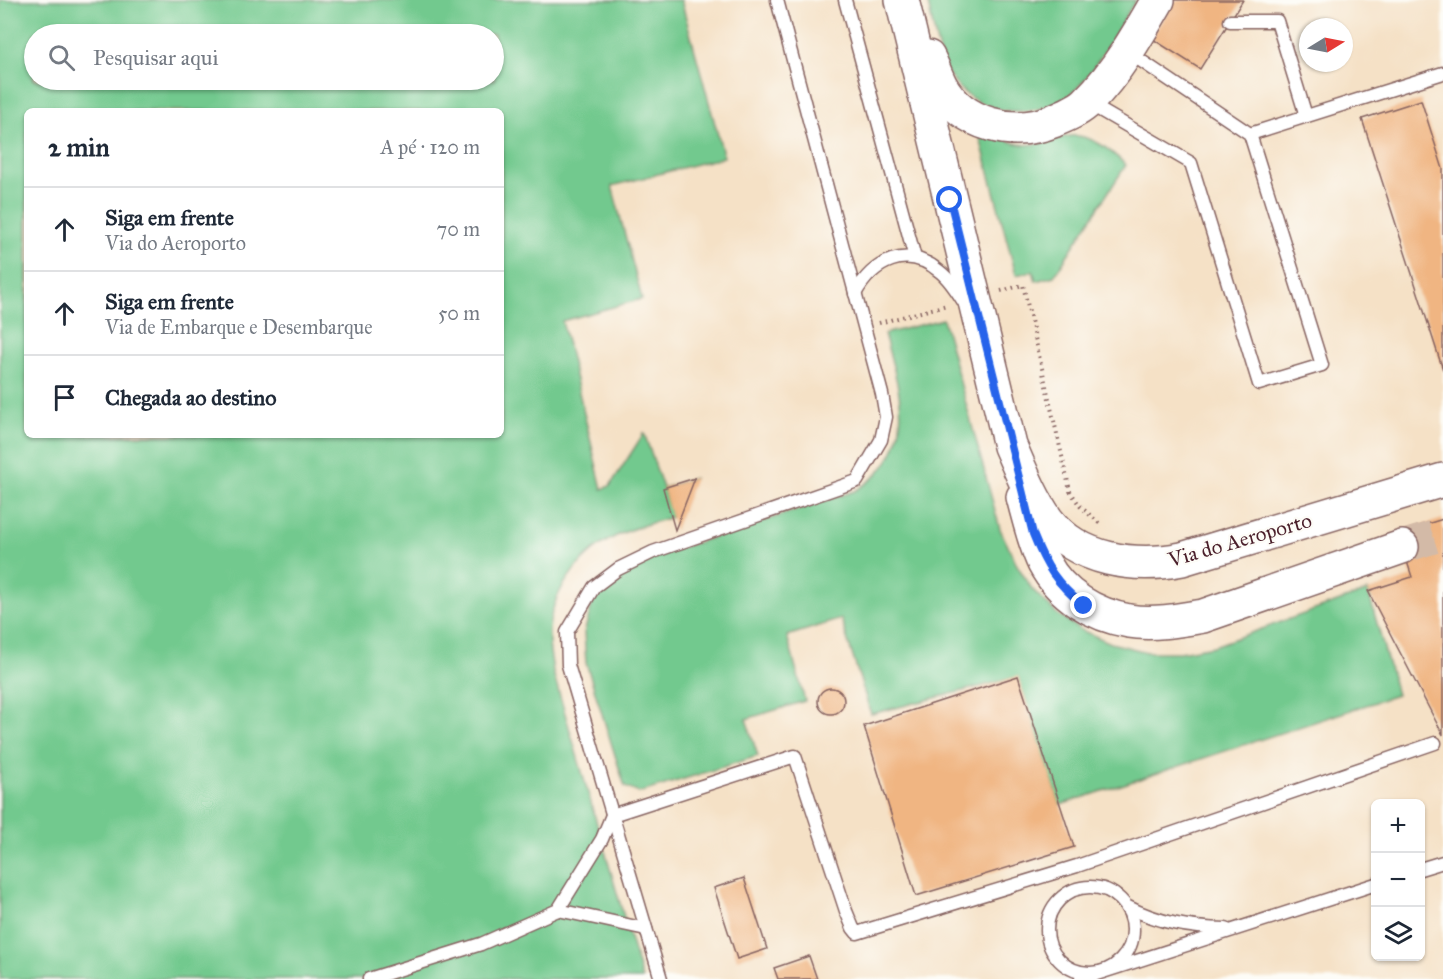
<!DOCTYPE html>
<html lang="pt">
<meta charset="utf-8">
<style>
:root{--surface:#fff;--page:#f6f6f7;--text:#1f2937;--muted:#747a83;--line:#e0e1e3}
body{margin:0;font-family:"IM FELL Great Primer",serif;background:var(--page);color:var(--text)}
.controls{position:absolute;right:18px;bottom:18px;display:grid;overflow:hidden;border-radius:9px;box-shadow:0 2px 4px #0004}
.controls button{width:54px;height:54px;display:grid;place-items:center;padding:0;border:0;border-bottom:2px solid var(--line);background:var(--surface);color:var(--text);font:30px sans-serif}
.compass{position:absolute;left:1299px;top:18px;width:54px;height:54px;border-radius:50%;background:var(--surface);box-shadow:0 2px 4px #0004;rotate:80deg}
.stop{position:absolute;width:18px;height:18px;margin:-14px;border:4px solid #2563eb;border-radius:50%;background:#fff}
.stop.end{background:#2563eb;border-color:#fff;box-shadow:0 2px 6px #0008}
.list{margin:0;padding:0;list-style:none}
h2{display:flex;justify-content:space-between;align-items:center;height:78px;margin:0;padding:0 24px;font-size:26px}
h2 small{font-size:20px;font-weight:400;color:var(--muted)}
.list li{display:grid;grid-template-columns:39px 1fr auto;gap:18px;align-items:center;box-sizing:border-box;height:84px;padding:0 24px;border-top:2px solid var(--line)}
.list b{display:block;font-size:22px;white-space:nowrap}
.list p{margin:0;font-size:20px;white-space:nowrap;color:var(--muted)}
.list em{font-size:20px;font-style:normal;color:var(--muted)}
.icon{flex:none;width:33px;height:33px;fill:none;stroke:currentColor;stroke-width:2;stroke-linecap:round;stroke-linejoin:round}
.map{position:relative;flex:none;width:1443px;height:979px;overflow:hidden}
.search{position:absolute;background:var(--surface);box-shadow:0 2px 4px #0004;left:24px;top:24px;width:480px;height:66px;display:flex;align-items:center;gap:15px;box-sizing:border-box;padding:0 21px;border-radius:33px;color:var(--muted);font-size:22px}
.panel{position:absolute;background:var(--surface);box-shadow:0 2px 4px #0004;left:24px;top:108px;width:480px;height:330px;border-radius:9px}
.map>svg:first-child{display:block}
.green{fill:#72c98e;stroke:#5e745c;stroke-width:1.5;fill-rule:evenodd}
.building{fill:#f0b582}
.lines{fill:none;stroke-linecap:round;stroke-linejoin:round}
.secondary-tunnel{stroke:#d3baa7;stroke-width:33;stroke-dasharray:33 16;stroke-linecap:butt}
.lane-casing{stroke:#866361;stroke-width:15}
.secondary-casing{stroke:#866361;stroke-width:36}
.path{stroke:#866361;stroke-width:4;stroke-dasharray:1.5 4.5;stroke-linecap:butt}
.lane{stroke:#fff;stroke-width:12}
.secondary{stroke:#fff;stroke-width:33}
.route{stroke:#2563eb;stroke-width:8}
.labels{text-anchor:middle;dominant-baseline:central;stroke-width:4.5;stroke-linejoin:round;paint-order:stroke}
.street-label{font-size:21px;fill:#4a1f2b;stroke:#fdfcf7}
</style>
<div class="map">
<svg width="1443" height="979" viewBox="0 0 1443 979">
<rect width="100%" height="100%" fill="#fdfcf7"/>
<filter id="ink" filterUnits="userSpaceOnUse"><feTurbulence type="fractalNoise" baseFrequency=".0167" numOctaves="2"/><feDisplacementMap in="SourceGraphic" scale="12" xChannelSelector="R" yChannelSelector="G"/><feConvolveMatrix kernelMatrix="1 2 1 2 8 2 1 2 1" color-interpolation-filters="sRGB"/></filter>
<filter id="wash" filterUnits="userSpaceOnUse"><feTurbulence type="fractalNoise" baseFrequency=".008" numOctaves="4" result="noise"/><feDisplacementMap in="SourceGraphic" scale="24" xChannelSelector="R" yChannelSelector="G"/><feGaussianBlur stdDeviation="1.35" result="paint"/><feColorMatrix in="noise" values="0 0 0 0 0 0 0 0 0 0 0 0 0 0 0 0 0 1.4 0 .05"/><feComposite in="paint" operator="in"/></filter>
<g filter="url(#wash)">
<rect width="100%" height="100%" fill="#f5e1c6"/>
<g class="green">
<path d="M0 0H681L724 157 612 186 642 299 562 321 602 489 610 486 644 433 663 488 695 478 663 488 672 517C656 522 639 526 623 533 582 550 547 594 549 640 549 650 552 661 553 672L642 979H0ZM34 34H494V80H34ZM27 111H501V435H27Z"/>
<path d="M927 0H1136C1119 26 1091 80 1067 97 1030 122 973 114 949 75 937 57 933 22 927 0Z"/>
<path d="M990 132C998 136 1007 141 1015 143 1034 149 1052 138 1070 136 1092 134 1111 151 1126 165L1054 276 1036 281 1033 271 1016 275 980 138Z"/>
<path d="M943 319 1000 529 1017 565 1032 589 1056 613 1081 630 1111 643 1147 652H1180L1214 646 1368 591 1397 695 1060 805 1018 677 871 714 841 619 787 636 805 701 746 719 758 756 639 793 625 787 586 663 584 633 592 604 609 580 634 563 855 491C862 486 871 481 877 474 917 434 897 381 884 334Z"/>
</g>
<g id="blocks">
<g class="building">
<path d="M1175 0H1243L1200 69 1151 38Z"/>
<path d="M1421 100 1443 169V370L1362 119Z"/>
<path d="M695 478 675 530 663 488Z"/>
<path d="M1443 519V735L1368 591 1412 577 1398 533Z"/>
<path d="M1018 676 1074 847 916 896 864 726Z"/>
<circle cx="831" cy="701" r="13"/>
<path d="M744 878 767 949 737 959 714 888Z"/>
<path d="M809 956 817 979H778L774 968Z"/>
</g>
</g>
</g>
<g filter="url(#ink)">
<use href="#blocks" fill-opacity="0" stroke="#866361" stroke-width="1.5"/>
<g class="lines">
<path class="secondary-tunnel" d="M1402 547 1443 534"/>
<defs>
<g id="lane">
<path d="M845 0 915 258"/>
<path d="M1230 21H1277L1306 116"/>
<path d="M1088 103 1191 163 1259 384 1322 365 1250 134 1128 52"/>
<path d="M1250 134 1443 73"/>
<path d="M855 294C873 261 907 244 939 271 950 279 958 293 965 304"/>
<path d="M1420 869 1443 862"/>
<circle cx="1090" cy="930" r="43"/>
<path d="M1126 906C1159 923 1190 928 1226 929"/>
<path d="M558 910 646 929"/>
<path d="M369 979 481 944 558 910 602 839 612 815 795 756 846 911 853 928 857 933 1077 866 1435 743"/>
<path d="M661 979 568 665 567 632 594 587 618 569 653 552 857 481 881 440 886 417 882 394 777 0"/>
<path d="M1081 979 1376 884"/>
</g>
<g id="secondary">
<path d="M902 0 1010 446C1021 471 1031 497 1047 520 1078 561 1135 568 1182 559L1443 480"/>
<path d="M928 57C933 66 936 77 941 86 963 125 1013 137 1053 121 1064 116 1080 110 1088 101 1117 72 1138 35 1158 0"/>
<path d="M1023 497C1029 519 1034 542 1044 563 1061 595 1094 615 1129 621 1152 625 1180 620 1203 616L1402 547"/>
</g>
</defs>
<use href="#lane" class="lane-casing"/>
<use href="#secondary" class="secondary-casing"/>
<g class="path">
<path d="M1001 291 1023 285 1070 491 1080 506 1099 523"/>
<path d="M879 323 947 305"/>
</g>
<use href="#lane" class="lane"/>
<use href="#secondary" class="secondary"/>
</g>
</g>
<g class="lines" filter="url(#ink)">
<path class="route" d="M950 200 1033 534C1046 567 1056 583 1084 606"/>
</g>
<g class="labels">
<g class="street-label">
<text transform="translate(1240 540) rotate(-16)">Via do Aeroporto</text>
</g>
</g>
</svg>
<div class="controls">
<button>+</button>
<button>−</button>
<button><svg class="icon" aria-label="layers" viewBox="0 0 24 24"><path d="M12 4l9 5-9 5-9-5zM3 14l9 5 9-5"/></svg></button>
</div>
<svg class="compass" viewBox="-18 -18 36 36"><path d="M0-13l5 13h-10z" fill="#e53935"/><path d="M0 13l5-13h-10z" fill="#747a83"/></svg>
<div class="stop" style="left:950px;top:200px"></div>
<div class="stop end" style="left:1084px;top:606px"></div>
<div class="search"><svg class="icon" aria-label="search" viewBox="0 0 24 24"><circle cx="10" cy="10" r="6"/><path d="M15 15l6 6"/></svg>Pesquisar aqui</div>
<section class="panel">
<h2>2 min<small>A pé · 120 m</small></h2>
<ul class="list">
<li><svg class="icon" aria-label="ahead" viewBox="0 0 24 24"><path d="M12 20V5M6 11l6-6 6 6"/></svg><div><b>Siga em frente</b><p>Via do Aeroporto</p></div><em>70 m</em></li>
<li><svg class="icon" aria-label="ahead" viewBox="0 0 24 24"><path d="M12 20V5M6 11l6-6 6 6"/></svg><div><b>Siga em frente</b><p>Via de Embarque e Desembarque</p></div><em>50 m</em></li>
<li><svg class="icon" aria-label="arrive" viewBox="0 0 24 24"><path d="M6 21V4h12l-3 4 3 4H6"/></svg><div><b>Chegada ao destino</b></div></li>
</ul>
</section>
</div>
